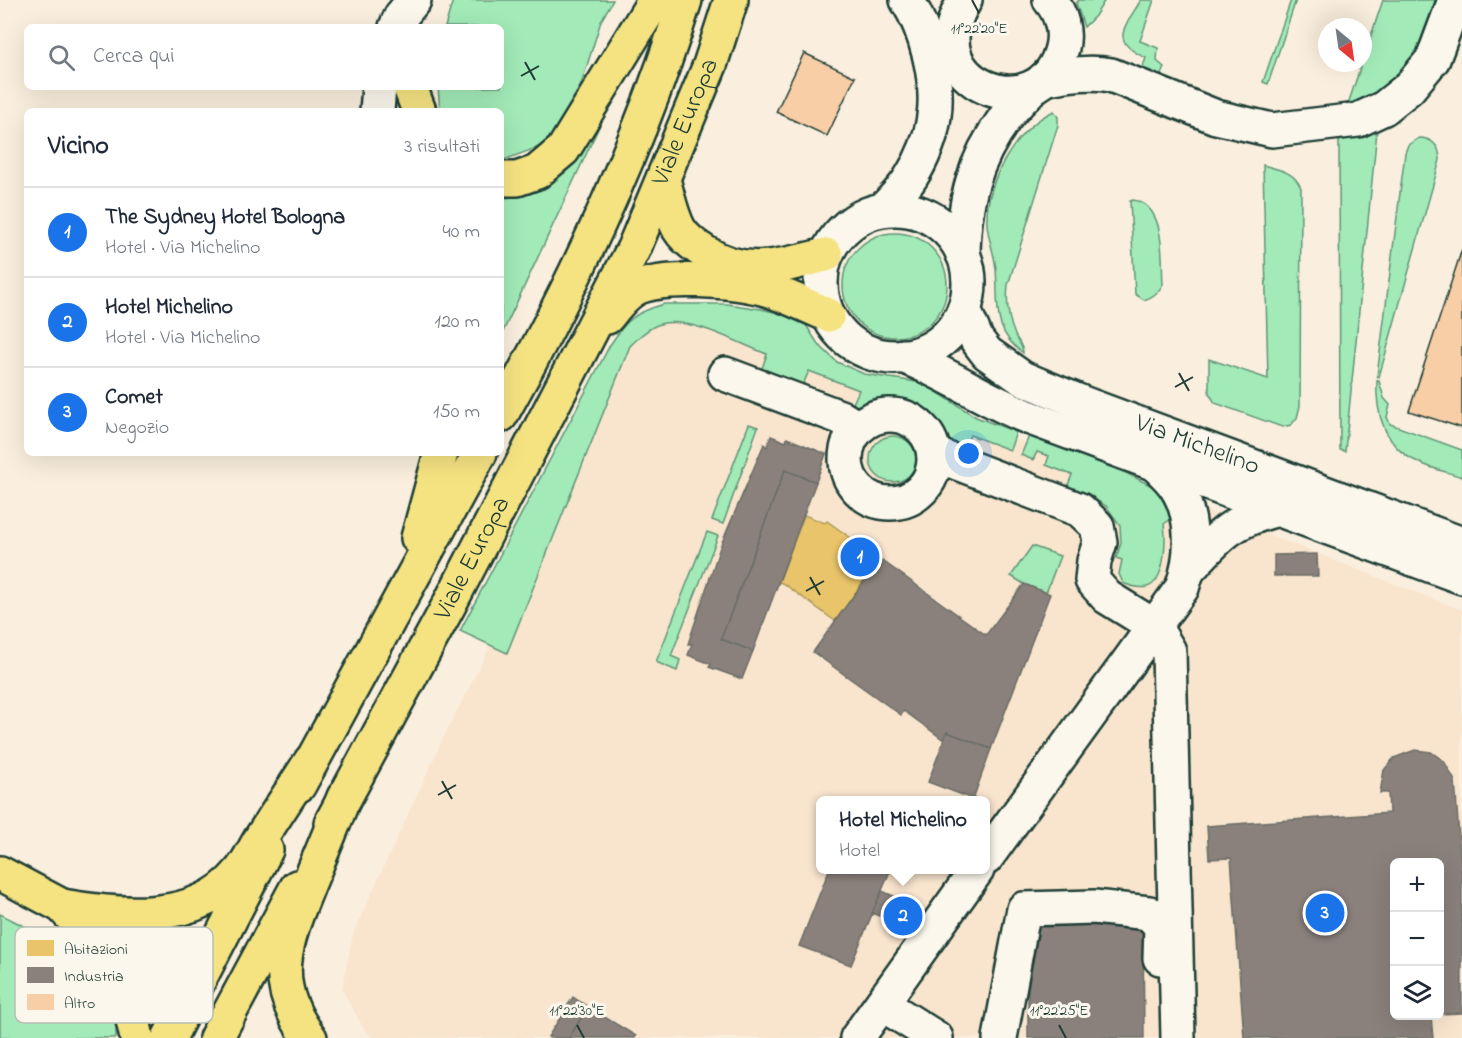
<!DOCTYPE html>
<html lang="it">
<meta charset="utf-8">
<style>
:root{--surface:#fff;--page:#f6f6f7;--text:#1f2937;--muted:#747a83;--line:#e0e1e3;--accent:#1a73e8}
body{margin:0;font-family:"Indie Flower",sans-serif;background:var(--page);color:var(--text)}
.controls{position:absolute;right:18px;bottom:18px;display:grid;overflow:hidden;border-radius:9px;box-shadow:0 6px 24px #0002}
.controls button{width:54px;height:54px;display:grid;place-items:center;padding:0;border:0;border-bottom:2px solid var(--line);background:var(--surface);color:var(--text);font:30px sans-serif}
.compass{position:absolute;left:1318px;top:18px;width:54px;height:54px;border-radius:50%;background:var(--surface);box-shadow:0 6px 24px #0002;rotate:151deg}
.you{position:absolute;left:969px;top:454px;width:21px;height:21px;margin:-15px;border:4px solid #fff;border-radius:50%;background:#1a73e8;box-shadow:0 0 0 9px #1a73e833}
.badge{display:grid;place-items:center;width:39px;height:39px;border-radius:50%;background:var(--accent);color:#fff;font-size:20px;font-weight:700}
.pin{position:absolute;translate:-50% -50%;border:3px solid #fff;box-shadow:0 2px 6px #0006}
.popup{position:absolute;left:816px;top:796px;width:174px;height:78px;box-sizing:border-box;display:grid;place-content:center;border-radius:9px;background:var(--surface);filter:drop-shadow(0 2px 4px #0005);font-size:20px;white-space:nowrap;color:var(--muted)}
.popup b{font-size:22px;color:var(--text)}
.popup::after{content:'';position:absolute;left:50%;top:100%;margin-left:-12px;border:12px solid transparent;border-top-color:var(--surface)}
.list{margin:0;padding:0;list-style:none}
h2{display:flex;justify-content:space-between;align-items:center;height:78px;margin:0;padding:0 24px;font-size:26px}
h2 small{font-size:20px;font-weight:400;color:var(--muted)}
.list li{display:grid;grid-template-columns:39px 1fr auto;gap:18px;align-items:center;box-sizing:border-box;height:90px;padding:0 24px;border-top:2px solid var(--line)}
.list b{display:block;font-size:22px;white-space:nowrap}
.list p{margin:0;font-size:20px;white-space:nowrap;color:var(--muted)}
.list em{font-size:20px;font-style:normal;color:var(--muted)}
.icon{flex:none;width:33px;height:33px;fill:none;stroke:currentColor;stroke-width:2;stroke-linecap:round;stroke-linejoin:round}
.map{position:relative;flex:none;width:1462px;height:1038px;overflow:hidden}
.search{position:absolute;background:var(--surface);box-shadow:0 6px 24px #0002;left:24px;top:24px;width:480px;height:66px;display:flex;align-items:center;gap:15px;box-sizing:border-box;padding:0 21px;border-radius:9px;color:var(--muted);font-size:22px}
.panel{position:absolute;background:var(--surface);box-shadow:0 6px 24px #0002;left:24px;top:108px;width:480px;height:348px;border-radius:9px}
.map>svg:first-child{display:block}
.built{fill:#f9e5ce;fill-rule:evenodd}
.green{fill:#a2eab8;stroke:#609476;stroke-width:1.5}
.homes{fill:#e9c46a;stroke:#ac9c5a;stroke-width:1.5}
.industry{fill:#8a817c;stroke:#6a6d66;stroke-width:1.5}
.building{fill:#f8cea7;stroke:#1f3d34;stroke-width:1.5}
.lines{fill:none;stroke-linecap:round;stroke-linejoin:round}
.minor-casing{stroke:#1f3d34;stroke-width:38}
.major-casing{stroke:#1f3d34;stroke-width:38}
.highway-casing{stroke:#1f3d34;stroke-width:38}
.minor{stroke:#fbf7ec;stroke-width:33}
.major{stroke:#f5e382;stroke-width:33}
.highway{stroke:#f5e382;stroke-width:33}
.ticks{fill:none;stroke:#1f3d34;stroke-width:2}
.labels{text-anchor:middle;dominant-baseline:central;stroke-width:6;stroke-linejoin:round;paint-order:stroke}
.street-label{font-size:26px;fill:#1f3d34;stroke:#fbf7ec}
.key{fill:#fbf7ec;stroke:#b9bfb5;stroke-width:1.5}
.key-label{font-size:16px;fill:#1f3d34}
.ticks-label{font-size:15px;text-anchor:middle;fill:#1f3d34;stroke:#fbf7ec;stroke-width:6;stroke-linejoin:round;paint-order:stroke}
</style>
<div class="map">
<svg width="1462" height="1038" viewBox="0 0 1462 1038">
<rect width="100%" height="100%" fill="#faefde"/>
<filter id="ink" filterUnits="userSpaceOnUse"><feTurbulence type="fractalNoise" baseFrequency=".0167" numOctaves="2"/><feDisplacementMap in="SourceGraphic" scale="12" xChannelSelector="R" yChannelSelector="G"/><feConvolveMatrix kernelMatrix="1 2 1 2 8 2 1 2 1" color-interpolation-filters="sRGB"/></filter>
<g filter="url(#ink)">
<path class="built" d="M698 309 902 398 1160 492 1462 610V1038H373L364 1030 342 989 353 933 447 730 542 545 613 378 637 333ZM820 800H986V870H820ZM1394 862H1440V1016H1394Z"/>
<g class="green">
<path d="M453 0H613L601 21 580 88 547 144 501 161V111H440L438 87H501V27H445Z"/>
<path d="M1079 0H1105L1095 16 1084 27 1076 3Z"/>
<path d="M1141 0H1154L1140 41 1158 48 1157 61 1164 67 1161 76 1142 69 1146 58C1108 41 1125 27 1141 0Z"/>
<path d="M1291 0H1296L1268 84 1263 82Z"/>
<path d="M1383 0H1442C1436 14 1431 30 1424 43 1409 71 1379 94 1350 106L1348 104Z"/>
<path d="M1054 111 1058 117V125L1008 285C1006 303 1008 319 1015 335 1018 341 1023 346 1023 353 991 331 999 303 996 270 995 254 988 240 987 224 985 183 1016 128 1054 111Z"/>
<path d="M605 114 501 336V196L508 198 568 169Z"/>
<path d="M1377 131 1345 451 1340 450 1339 141Z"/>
<path d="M1419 138C1432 138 1440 146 1440 160L1379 377 1377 376 1405 153 1408 145Z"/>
<path d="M1263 165C1279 170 1294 171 1301 188L1300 406 1297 418 1291 425 1282 427 1215 403 1209 393V359L1268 379Z"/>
<path d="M1133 200C1167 205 1161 259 1163 284 1158 293 1153 297 1144 300L1135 294 1130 201Z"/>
<circle cx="895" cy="285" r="52"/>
<path d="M664 304H727L761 309 791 316 806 325 818 344 837 362 864 374 923 383 976 417 1016 432 1010 450 970 435 963 452C947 444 947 434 936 421 927 408 906 399 890 400 880 400 868 405 858 409L852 406 859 390 809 371 800 391 760 374 767 354C740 344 689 316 660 324 648 328 639 337 630 346L507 653 460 631 610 345C627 319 634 313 664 304Z"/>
<path d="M1377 380 1379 381 1384 398 1390 405 1387 417 1390 424 1462 450V477C1447 472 1432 469 1418 462 1385 448 1375 413 1377 380Z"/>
<path d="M749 424 758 427 723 524 712 520Z"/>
<path d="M1029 436 1126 473 1156 488 1169 505 1172 518 1164 524C1166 539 1166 582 1147 587 1138 589 1130 586 1123 583L1119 574 1122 560 1116 558 1121 543 1120 525 1106 506 1086 494 1065 492 1072 475 1046 465 1049 456 1037 452 1033 460 1021 455Z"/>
<circle cx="893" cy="459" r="23"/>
<path d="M707 532 718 536 671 656 680 660 677 671 656 662Z"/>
<path d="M1032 546 1060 556 1046 593 1024 584 1011 576Z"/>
<path d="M0 914 44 936 91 978 116 1022V1038H0Z"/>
</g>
<path class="homes" d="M804 515 825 523 827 521 880 559 835 621 784 584 779 582Z"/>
<g class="industry">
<path d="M771 436 786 442 787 438 826 454 816 482 785 470 721 639 753 651 742 679 709 667 711 664 688 655 692 644H688L720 547 764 444 767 447Z"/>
<path d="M785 470 816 482 753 651 721 639Z"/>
<path d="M1317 554 1318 576H1274V555Z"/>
<path d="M880 559 986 635 1024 584 1050 594 991 749 947 732 944 740 904 711 901 715 813 652Z"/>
<path d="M947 732 991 749 973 799 928 782Z"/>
<path d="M1415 750 1431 752 1444 761 1455 781 1462 879V1013L1440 1014V862H1394V1016H1431L1433 1038H1244L1231 858 1209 859 1207 826 1389 813 1388 793H1380L1384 770 1394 758Z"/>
<path d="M829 870H886L890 871 851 965 799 946Z"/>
<path d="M882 891 898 898 889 920 872 913Z"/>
<path d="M1028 925H1143L1144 1038H1028Z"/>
<path d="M573 997 588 1007 569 1038H550L548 1037Z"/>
<path d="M588 1007 636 1036 635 1038H569Z"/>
</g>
<g class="building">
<path d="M804 53 855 77 827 136 776 112Z"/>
<path d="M1462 249V428L1409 411Z"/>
</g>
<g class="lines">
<defs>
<g id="minor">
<path d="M965 0C911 85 1042 132 1062 48 1066 31 1061 13 1050 0"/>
<path d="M396 27 401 16 414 0"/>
<path d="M1044 79C1067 74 1089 71 1111 75L1216 117 1272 130 1358 120 1384 108 1409 88 1433 59 1455 0"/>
<path d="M377 111 379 87"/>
<path d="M884 209C893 199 904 189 911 177 922 160 932 136 934 116 939 80 926 30 907 0"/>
<circle cx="895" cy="283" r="74"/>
<path d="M963 254C964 201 973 162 1005 118 1013 107 1024 97 1033 87"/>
<path id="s1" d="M964 310 977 340 987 353 1022 378 1085 404 1462 544"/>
<path d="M903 356C947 373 985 400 1028 417L1462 577"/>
<path d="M725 374 840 417 858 428"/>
<circle cx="890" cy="459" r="44"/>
<path d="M934 454 1080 510 1097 526 1100 542 1094 561 1092 580 1107 597 1154 626 1169 651 1178 1038"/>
<path d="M1189 569C1221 534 1231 521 1278 509"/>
<path d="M986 858 1182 588C1193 557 1195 516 1176 487 1171 479 1164 473 1157 466"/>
<path d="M882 1004 936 1038"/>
<path d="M857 1038 977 870"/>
<path d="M1000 1038 1024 909 1094 907 1149 913 1161 926 1160 958"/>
</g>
<g id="major">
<path d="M410 87 419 111"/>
<path d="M501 179H517L537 172 563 150 655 0"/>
<path d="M663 180C668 196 671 214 679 229 685 239 696 247 706 253 748 279 782 265 826 255"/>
<path d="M607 317C615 307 622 297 633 290 659 274 739 281 769 290 789 297 808 306 828 315"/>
<path d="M501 415C575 283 640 145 685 0"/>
<path d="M418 538 441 453"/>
<path d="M299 785 480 453"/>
<path id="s2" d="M331 823 449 605 634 248 710 65 731 0"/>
<path d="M169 1038 266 850"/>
<path d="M216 1038 297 887"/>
</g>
<g id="highway">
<path d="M0 873 62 906 104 952 126 989 137 1038"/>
<path d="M62 906C119 916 197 924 239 873 248 863 254 849 261 838 278 812 295 786 311 761"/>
<path d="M310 1038C267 982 286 940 309 883 321 854 333 826 344 797"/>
</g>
</defs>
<use href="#minor" class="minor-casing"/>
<use href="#major" class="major-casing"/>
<use href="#highway" class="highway-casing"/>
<use href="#minor" class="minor"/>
<use href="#major" class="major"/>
<use href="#highway" class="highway"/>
</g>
</g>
<path class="ticks" d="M972 0 979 13M525 62 535 80M521 76 539 66M1179 373 1189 391M1175 387 1193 377M810 577 820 595M806 591 824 581M442 781 452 799M438 795 456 785M577 1025 584 1038M1059 1025 1066 1038"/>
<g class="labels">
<g class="street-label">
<text stroke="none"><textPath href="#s2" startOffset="786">Viale Europa</textPath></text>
<text stroke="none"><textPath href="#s1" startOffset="280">Via Michelino</textPath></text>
<text stroke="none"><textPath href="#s2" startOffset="300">Viale Europa</textPath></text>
</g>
</g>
<rect x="15" y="927" width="198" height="96" rx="9" class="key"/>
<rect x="27" y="940" width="27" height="16" fill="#e9c46a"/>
<rect x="27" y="967" width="27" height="16" fill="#8a817c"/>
<rect x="27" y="994" width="27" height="16" fill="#f8cea7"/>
<g class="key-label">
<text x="64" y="954">Abitazioni</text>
<text x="64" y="981">Industria</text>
<text x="64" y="1008">Altro</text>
</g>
<g class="ticks-label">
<text x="979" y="33">11°22'20"E</text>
<text x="577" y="1015">11°22'30"E</text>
<text x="1059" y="1015">11°22'25"E</text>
</g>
</svg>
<div class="controls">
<button>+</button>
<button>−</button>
<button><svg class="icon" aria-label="layers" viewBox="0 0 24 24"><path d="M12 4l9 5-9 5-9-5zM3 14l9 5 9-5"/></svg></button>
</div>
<svg class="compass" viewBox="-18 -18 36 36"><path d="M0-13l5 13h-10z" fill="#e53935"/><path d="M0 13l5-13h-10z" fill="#747a83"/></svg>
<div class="you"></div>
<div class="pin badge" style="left:860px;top:557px">1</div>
<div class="pin badge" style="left:903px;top:916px">2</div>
<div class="popup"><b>Hotel Michelino</b>Hotel</div>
<div class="pin badge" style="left:1325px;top:913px">3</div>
<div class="search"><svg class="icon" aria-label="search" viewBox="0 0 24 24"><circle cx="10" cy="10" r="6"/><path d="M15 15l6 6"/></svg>Cerca qui</div>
<section class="panel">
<h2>Vicino<small>3 risultati</small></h2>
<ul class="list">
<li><span class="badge">1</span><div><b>The Sydney Hotel Bologna</b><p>Hotel · Via Michelino</p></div><em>40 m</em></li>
<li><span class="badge">2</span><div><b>Hotel Michelino</b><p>Hotel · Via Michelino</p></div><em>120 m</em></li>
<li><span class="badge">3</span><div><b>Comet</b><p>Negozio</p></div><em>150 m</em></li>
</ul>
</section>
</div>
